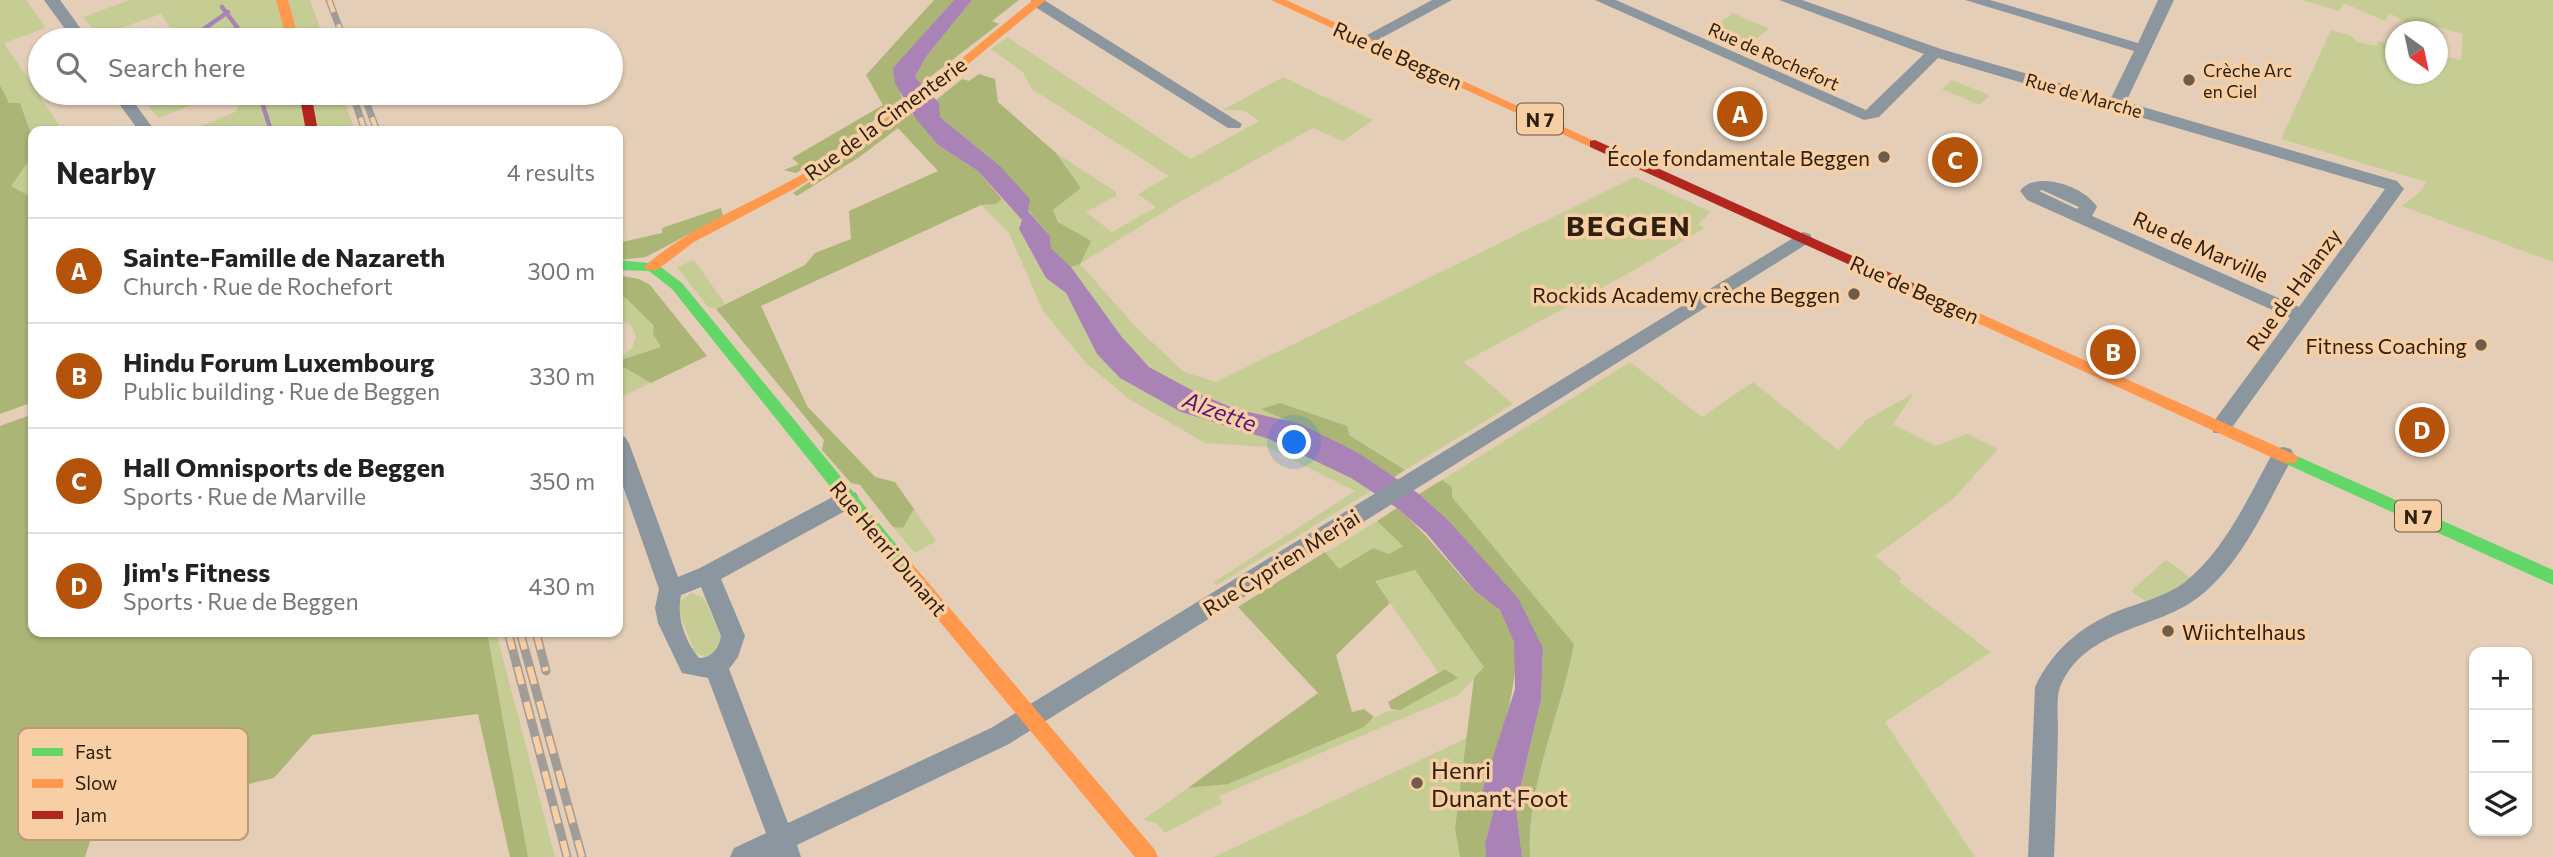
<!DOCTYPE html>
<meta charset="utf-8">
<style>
:root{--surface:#fff;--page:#f6f6f6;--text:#222;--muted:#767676;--line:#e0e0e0;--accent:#b45309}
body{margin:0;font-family:Commissioner,sans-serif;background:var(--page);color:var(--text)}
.controls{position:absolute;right:21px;bottom:21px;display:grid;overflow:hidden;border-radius:14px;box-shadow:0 2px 5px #0004}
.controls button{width:63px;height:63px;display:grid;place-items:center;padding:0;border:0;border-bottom:2px solid var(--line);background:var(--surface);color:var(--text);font:35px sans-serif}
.compass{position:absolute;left:2385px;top:21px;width:63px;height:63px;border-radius:50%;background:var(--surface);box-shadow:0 2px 5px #0004;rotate:147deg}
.you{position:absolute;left:1295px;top:443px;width:24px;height:24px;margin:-18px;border:5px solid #fff;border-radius:50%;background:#1a73e8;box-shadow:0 0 0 10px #1a73e833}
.badge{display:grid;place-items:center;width:46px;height:46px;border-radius:50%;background:var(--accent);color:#fff;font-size:23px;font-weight:700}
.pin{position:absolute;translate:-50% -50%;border:4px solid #fff;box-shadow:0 2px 7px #0006}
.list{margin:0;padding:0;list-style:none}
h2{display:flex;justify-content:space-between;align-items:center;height:91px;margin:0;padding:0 28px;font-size:30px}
h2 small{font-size:23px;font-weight:400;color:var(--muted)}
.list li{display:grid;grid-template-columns:46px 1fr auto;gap:21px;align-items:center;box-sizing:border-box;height:105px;padding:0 28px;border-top:2px solid var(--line)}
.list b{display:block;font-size:26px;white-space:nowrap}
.list p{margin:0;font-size:23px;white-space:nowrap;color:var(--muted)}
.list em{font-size:23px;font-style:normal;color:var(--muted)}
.icon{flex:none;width:38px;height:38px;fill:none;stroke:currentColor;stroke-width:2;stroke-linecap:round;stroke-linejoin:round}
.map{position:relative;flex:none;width:2553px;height:857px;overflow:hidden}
.search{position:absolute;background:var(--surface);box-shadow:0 2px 5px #0004;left:28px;top:28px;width:595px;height:77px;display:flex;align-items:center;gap:18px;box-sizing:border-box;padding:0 24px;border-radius:38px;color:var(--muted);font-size:26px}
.panel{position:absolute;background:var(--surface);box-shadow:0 2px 5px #0004;left:28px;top:126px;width:595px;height:511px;border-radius:14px}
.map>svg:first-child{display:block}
.green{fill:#c5cd95}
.forest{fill:#abb576}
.water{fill:#a983b6}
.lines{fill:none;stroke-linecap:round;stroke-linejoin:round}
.stream{stroke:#a983b6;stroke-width:4.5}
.street{fill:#8b969f;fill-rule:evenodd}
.fast{fill:#63d668;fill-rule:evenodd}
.slow{fill:#ff974d;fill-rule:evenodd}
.jam{fill:#b3261e;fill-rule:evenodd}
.rail-far1-casing{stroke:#a19c97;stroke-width:7}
.rail-casing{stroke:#a19c97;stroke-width:9}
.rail-far1{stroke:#f8cea4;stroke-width:4.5;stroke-dasharray:13;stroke-linecap:butt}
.rail{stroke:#f8cea4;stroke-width:6;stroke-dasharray:18;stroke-linecap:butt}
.poi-dot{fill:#6f5d4a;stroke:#f8cea4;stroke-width:2.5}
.labels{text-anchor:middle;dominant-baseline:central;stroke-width:7;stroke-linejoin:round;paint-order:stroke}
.far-street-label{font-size:18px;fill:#2f200f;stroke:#f8cea4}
.far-poi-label{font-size:18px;fill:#2f200f;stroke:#f8cea4;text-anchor:start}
.shield{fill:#f8cea4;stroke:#6b543c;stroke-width:2}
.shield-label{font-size:19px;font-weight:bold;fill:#2f200f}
.street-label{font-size:21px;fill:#2f200f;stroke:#f8cea4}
.poi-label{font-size:21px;fill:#2f200f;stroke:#f8cea4;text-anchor:end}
.water-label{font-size:23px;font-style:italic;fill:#53157b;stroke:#f8cea4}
.near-poi-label{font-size:24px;fill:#2f200f;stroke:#f8cea4;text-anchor:start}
.district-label{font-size:28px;font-weight:bold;letter-spacing:2px;fill:#2f200f;stroke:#f8cea4}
.key{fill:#f8cea4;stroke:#bc9a77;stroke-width:2}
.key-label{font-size:19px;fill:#2f200f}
</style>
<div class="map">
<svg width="2553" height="857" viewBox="0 0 2553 857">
<rect width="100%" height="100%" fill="#e5ceb7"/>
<g class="green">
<path d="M0 0H26L46 28 4 43 63 131H33V139L20 103 9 104 0 85Z"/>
<path d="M130 0H310L324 40H148L171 30 161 14 98 36 83 17Z"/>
<path d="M2302 0H2553V262L2402 206 2421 191 2426 182 2281 139 2331 30 2352 36 2357 42 2377 46 2378 41 2395 45 2396 74H2438V55L2461 60 2463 34 2427 24H2410L2389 13 2385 21 2344 3 2339 11Z"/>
<path d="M1733 13 1769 29 1740 51 1704 35Z"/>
<path d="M1007 37 1191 159 1259 121 1243 110H1223L1283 77 1373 120 1343 141 1313 128 1176 204 1080 264 1136 327 1184 372 1216 382 1635 177 1711 212 1698 224 1705 228 1631 272 1464 362 1513 404 1405 470 1349 435 1280 403 1262 409 1298 423C1252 413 1183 397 1148 365 1117 338 1095 300 1071 267L1080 264 1053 210 1081 188 1056 153 1116 192V196L1086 212 1112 232 1156 207 1138 194 1169 176 1032 89 1023 72 991 49Z"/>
<path d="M1952 80 1989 95H1990L1980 105 1942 89Z"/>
<path d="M144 93H223L158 118 140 94Z"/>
<path d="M226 93H342L355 131H189L235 112 238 107Z"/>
<path d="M30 158 33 161V198L10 186Z"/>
<path d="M1002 199 1023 220 1019 229 1046 278 1066 293 1097 354 1181 412 1269 439 1351 478 1371 491 1217 585 1214 582 1355 491 1267 447 1205 443 1129 399 1086 363 1043 311 1009 233 981 205 996 204Z"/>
<path d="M694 260 725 304 716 309 708 307 677 267Z"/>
<path d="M618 295 626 297 654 326 653 334 661 347 618 361 632 348 636 336 631 325 618 319Z"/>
<path d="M1630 362 1702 417 1753 382 1838 450 1866 420 1914 393 1893 424 1936 446 1967 434 1998 449 1953 499 1875 556 1902 578 1899 582 1991 652 1885 722 1975 857H1530C1526 784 1561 715 1574 644L1452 497V487L1442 480Z"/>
<path d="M618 364 651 383 621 397Z"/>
<path d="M914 509 936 541 915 553 893 527 903 528Z"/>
<path d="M1377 521 1403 546 1389 554 1373 548 1339 569 1325 553Z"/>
<path d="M2166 560 2191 578 2149 604 2131 591Z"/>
<path d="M1415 570 1485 668 1458 695 1219 796 1222 803 1165 833 1157 823 1143 820 1188 788 1228 784 1364 727C1374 717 1385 709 1400 710L1457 678 1445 669 1438 672 1375 581Z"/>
<path d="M692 593 704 598 723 641 722 648 709 658 695 653 678 609 679 602Z"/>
<path d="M487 632H496L555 857H528Z"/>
<path d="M1469 737 1455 829 1460 857H1214Z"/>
</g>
<g class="forest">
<path d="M934 0H954L894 68 902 98 839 148 796 173 784 170 799 164 792 158 883 105 866 75Z"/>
<path d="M972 0H1019L992 21 999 24 921 84 915 77 926 57Z"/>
<path d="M979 74 995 79 998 102 1056 153 1081 188 1053 210 1058 222 1091 241 1080 264 1071 267 1051 248 1050 236 1028 210 1000 166 940 117 936 100 962 79 969 81Z"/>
<path d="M0 85 9 103H20L33 139V161L30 159 11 186 33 198V402L0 414Z"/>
<path d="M911 112 938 145 978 171 1002 199 996 204 981 205 761 306 807 406 875 477 895 482 914 509 903 528 893 527 860 485 851 483 822 450 824 440 716 309 805 265 815 253 851 239 849 211 938 171 898 128 858 158 797 196 793 193Z"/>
<path d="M721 208 723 216 646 257 618 260V243L662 233V228Z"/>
<path d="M618 275 639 279 650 285 707 356 651 383 618 364V361L661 347 653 334 654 326 626 298 618 295Z"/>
<path d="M1280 403 1347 426 1349 435 1405 470 1393 478 1357 452 1261 409Z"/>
<path d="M33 414V632H487L528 857H510L478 714 312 735 274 778 200 795 164 757 93 832 85 857H0V426Z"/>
<path d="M1442 480 1452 487V497L1574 644C1561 715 1526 784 1530 857H1522L1516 806 1541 700 1543 648 1448 520 1419 494Z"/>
<path d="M1397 508C1428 534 1446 561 1474 590 1481 597 1492 602 1499 609 1538 653 1496 747 1481 794L1493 813 1485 844 1486 857H1460L1455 829 1474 678 1484 667 1415 570 1375 581 1390 603 1336 655 1352 712 1364 709 1374 717 1364 727 1228 784 1188 788 1318 693 1238 607 1325 552 1339 569 1373 548 1389 554 1403 546 1377 521Z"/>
<path d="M1445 669 1458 678 1400 710 1391 709 1388 702Z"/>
</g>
<path class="water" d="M954 0H972L926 57 915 77 939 103 940 117 1000 166 1030 199 1028 211 1050 236 1051 248 1071 267 1121 336 1149 367 1197 393 1236 409 1298 423 1357 452 1419 494 1448 520 1518 598 1543 648 1541 700 1516 806 1522 857H1486L1485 844 1493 813 1481 794 1515 689 1514 642 1500 610 1475 591 1426 533 1397 508 1351 478 1269 439 1181 412 1120 378 1097 354 1066 293 1046 278 1019 229 1022 220 978 171 938 145 916 119 895 83 893 68Z"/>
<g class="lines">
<g class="stream">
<path d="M222 7 237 27 232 32 242 40"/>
<path d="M188 40 228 12"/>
<path d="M259 93 271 131"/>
</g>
<g class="street">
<path d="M44 0H60L89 40H73Z"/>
<path d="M1031 0H1044L1242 124 1240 128H1228L1032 5Z"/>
<path d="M1432 0H1452L1372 43H1360L1358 40Z"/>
<path d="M1595 0H1616L1866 110 1924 54 1779 0H1802L1941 49 2111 98 2134 51 1965 0H1990L2138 43 2158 0H2174L2126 102 2397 181 2404 189 2228 433H2214L2211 427 2214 421 2290 318 2027 200 2020 191C2036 169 2086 187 2097 207L2092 216 2299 307 2385 189 1938 58 1879 117 1864 120ZM2042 190 2079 207 2077 209 2039 191Z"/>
<path d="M111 93H127L155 131H139Z"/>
<path d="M1803 232 1810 234 1812 238 1810 242 1009 744 797 845 801 857H730L734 848 766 833 708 678 682 673 658 623 655 608 659 589 618 472V435L625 437 629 443 678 577 700 568 840 493 848 490 856 493 859 499 856 505 721 579 745 636 738 657 729 669 788 823 991 728ZM701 587 721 636C719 648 712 658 699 658 685 641 676 617 681 595Z"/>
<path d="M2283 447 2291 449 2294 455C2267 503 2244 561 2200 596 2158 630 2085 627 2060 687 2056 698 2058 717 2058 729 2057 772 2056 814 2054 857H2028L2035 687C2053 648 2086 622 2126 608 2146 601 2168 595 2185 582 2227 548 2249 495 2275 449Z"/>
</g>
<g class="fast">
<path d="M618 260 657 264 682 283 914 566 917 571 914 576 908 578 902 576 672 289 649 271 618 270Z"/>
<path d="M2290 453 2553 570V585L2284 463 2282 459 2284 455Z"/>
</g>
<g class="slow">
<path d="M276 0H288L299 40H287Z"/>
<path d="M1033 0H1046L933 93 847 157 796 188 694 242 657 270H647L645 267 647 264C696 223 754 203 808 171 889 122 960 59 1033 0Z"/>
<path d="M1271 0H1286L1601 144 1600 147H1590Z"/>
<path d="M1941 296 2296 455 2298 459 2296 463H2284L1936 304 1934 301Z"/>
<path d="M908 564 914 566 1155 850 1158 857H1135L902 576 899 571 902 566Z"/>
</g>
<g class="jam">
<path d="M299 93H311L318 131H306Z"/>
<path d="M1595 140 1946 298 1948 301 1946 304H1936L1590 147V141Z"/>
</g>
<defs>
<g id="rail-far1">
<path d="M329 0 344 40"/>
<path d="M352 93 365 131"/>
<path d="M363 93 377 131"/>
</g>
<g id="rail">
<path d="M508 632 567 857"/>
<path d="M520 632 582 857"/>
<path d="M536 632 546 671"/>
</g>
</defs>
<use href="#rail-far1" class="rail-far1-casing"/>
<use href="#rail" class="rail-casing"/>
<use href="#rail-far1" class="rail-far1"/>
<use href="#rail" class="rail"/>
</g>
<g class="poi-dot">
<circle cx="2189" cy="80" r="7"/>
<circle cx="1884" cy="157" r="7"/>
<circle cx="1854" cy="294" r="7"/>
<circle cx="2481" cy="345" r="7"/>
<circle cx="2168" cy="631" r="7"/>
<circle cx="1417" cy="783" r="7"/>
</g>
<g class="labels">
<g class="far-street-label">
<text transform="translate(1774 56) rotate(24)">Rue de Rochefort</text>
<text transform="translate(2084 95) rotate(16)">Rue de Marche</text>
</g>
<g class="far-poi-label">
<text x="2203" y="70">Crèche Arc<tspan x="2203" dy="21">en Ciel</tspan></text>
</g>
<g class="shield">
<rect x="1517" y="103.5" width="46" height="31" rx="5"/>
<rect x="2395" y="500.5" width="46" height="31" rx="5"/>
</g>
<g class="shield-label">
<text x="1540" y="119">N 7</text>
<text x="2418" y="516">N 7</text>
</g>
<g class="street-label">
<text transform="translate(1398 55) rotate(24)">Rue de Beggen</text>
<text transform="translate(885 118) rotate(-36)">Rue de la Cimenterie</text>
<text transform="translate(2201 246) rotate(24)">Rue de Marville</text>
<text transform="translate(1915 289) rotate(24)">Rue de Beggen</text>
<text transform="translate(2293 289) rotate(-54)">Rue de Halanzy</text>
<text transform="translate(889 548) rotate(50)">Rue Henri Dunant</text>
<text transform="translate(1281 562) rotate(-32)">Rue Cyprien Merjai</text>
</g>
<g class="poi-label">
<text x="1870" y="157">École fondamentale Beggen</text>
<text x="1840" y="294">Rockids Academy crèche Beggen</text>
<text x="2467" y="345">Fitness Coaching</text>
<text x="2182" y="631" text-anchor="start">Wiichtelhaus</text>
</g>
<g class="water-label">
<text transform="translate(1220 411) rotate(20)">Alzette</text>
</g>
<g class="near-poi-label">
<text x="1431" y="769">Henri<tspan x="1431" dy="28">Dunant Foot</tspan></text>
</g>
<g class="district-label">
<text x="1629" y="225">BEGGEN</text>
</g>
</g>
<rect x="18" y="728" width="230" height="112" rx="10" class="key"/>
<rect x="32" y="748" width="31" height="8" fill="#63d668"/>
<rect x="32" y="779" width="31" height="9" fill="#ff974d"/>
<rect x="32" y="811" width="31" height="8" fill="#b3261e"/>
<g class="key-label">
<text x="75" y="759">Fast</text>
<text x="75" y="790">Slow</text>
<text x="75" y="822">Jam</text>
</g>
</svg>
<div class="controls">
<button>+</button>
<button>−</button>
<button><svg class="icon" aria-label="layers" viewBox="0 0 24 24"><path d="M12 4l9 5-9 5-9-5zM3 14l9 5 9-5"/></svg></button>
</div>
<svg class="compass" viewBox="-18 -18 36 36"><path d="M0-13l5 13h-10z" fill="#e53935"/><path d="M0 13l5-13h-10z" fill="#767676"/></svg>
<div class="you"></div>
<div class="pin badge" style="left:1740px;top:114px">A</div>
<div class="pin badge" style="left:2113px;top:352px">B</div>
<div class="pin badge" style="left:1955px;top:160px">C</div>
<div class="pin badge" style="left:2422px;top:430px">D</div>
<div class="search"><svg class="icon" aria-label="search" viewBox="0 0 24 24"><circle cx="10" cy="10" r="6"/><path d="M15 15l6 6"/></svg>Search here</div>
<section class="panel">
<h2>Nearby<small>4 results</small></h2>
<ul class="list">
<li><span class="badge">A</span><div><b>Sainte-Famille de Nazareth</b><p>Church · Rue de Rochefort</p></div><em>300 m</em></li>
<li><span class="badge">B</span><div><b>Hindu Forum Luxembourg</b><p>Public building · Rue de Beggen</p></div><em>330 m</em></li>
<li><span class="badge">C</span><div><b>Hall Omnisports de Beggen</b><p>Sports · Rue de Marville</p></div><em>350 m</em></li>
<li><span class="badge">D</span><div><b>Jim's Fitness</b><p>Sports · Rue de Beggen</p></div><em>430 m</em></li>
</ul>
</section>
</div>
